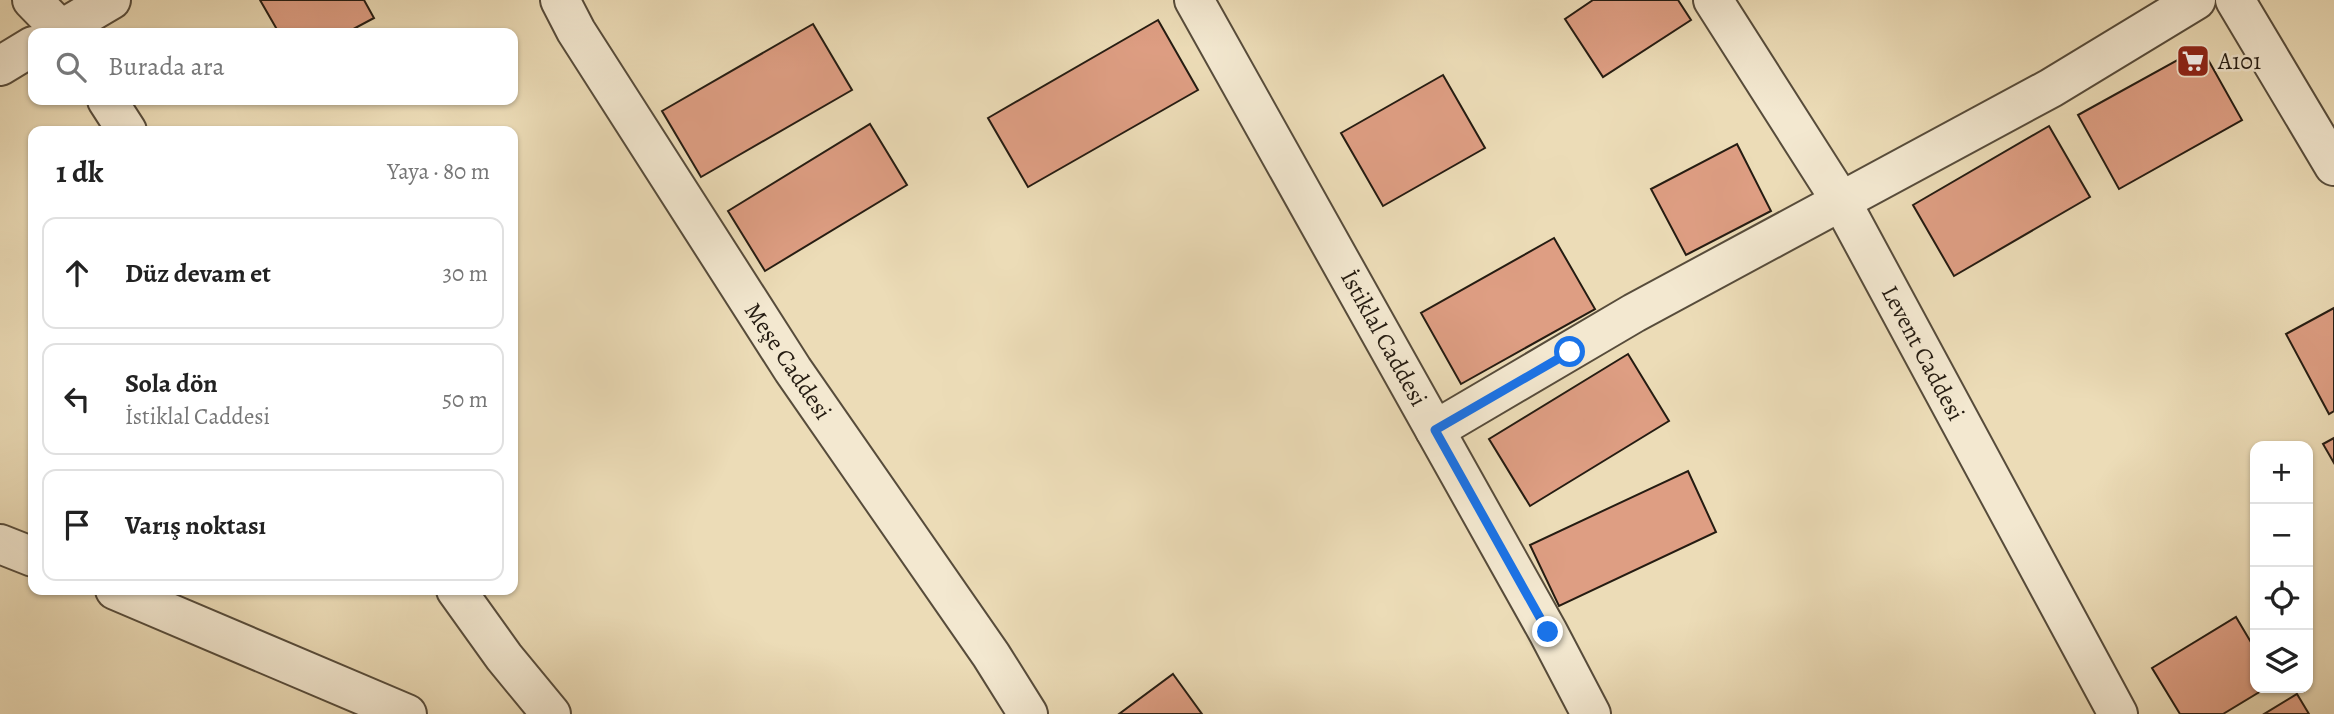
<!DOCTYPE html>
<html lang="tr">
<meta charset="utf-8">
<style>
:root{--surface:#fff;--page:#f6f6f6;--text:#222;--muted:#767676;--line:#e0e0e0}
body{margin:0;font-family:Alegreya,serif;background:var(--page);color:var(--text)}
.controls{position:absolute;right:21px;bottom:21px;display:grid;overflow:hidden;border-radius:14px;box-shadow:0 2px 5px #0004}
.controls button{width:63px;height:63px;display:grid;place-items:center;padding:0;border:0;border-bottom:2px solid var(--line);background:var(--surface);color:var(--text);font:35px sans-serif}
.stop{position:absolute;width:21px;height:21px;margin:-16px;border:5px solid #1a73e8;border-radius:50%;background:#fff}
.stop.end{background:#1a73e8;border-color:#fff;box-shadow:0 2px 7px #0008}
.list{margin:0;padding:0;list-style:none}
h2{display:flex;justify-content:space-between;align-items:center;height:91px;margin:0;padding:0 28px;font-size:30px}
h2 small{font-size:23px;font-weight:400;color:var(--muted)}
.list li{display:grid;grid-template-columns:46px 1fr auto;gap:21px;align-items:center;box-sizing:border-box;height:112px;margin:0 14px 14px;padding:0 14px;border:2px solid var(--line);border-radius:14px}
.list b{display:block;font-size:26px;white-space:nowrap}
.list p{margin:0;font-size:23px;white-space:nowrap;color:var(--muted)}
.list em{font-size:23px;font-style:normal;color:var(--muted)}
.icon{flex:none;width:38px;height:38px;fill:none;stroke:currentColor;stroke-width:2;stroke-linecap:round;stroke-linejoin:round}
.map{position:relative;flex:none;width:2334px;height:714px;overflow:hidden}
.search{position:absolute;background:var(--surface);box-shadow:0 2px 5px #0004;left:28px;top:28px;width:490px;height:77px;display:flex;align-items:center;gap:18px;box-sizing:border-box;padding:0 24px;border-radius:14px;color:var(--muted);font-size:26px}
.panel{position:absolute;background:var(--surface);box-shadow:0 2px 5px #0004;left:28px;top:126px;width:490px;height:469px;border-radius:14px}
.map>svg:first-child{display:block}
.building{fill:#de9e83;stroke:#251c12;stroke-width:2}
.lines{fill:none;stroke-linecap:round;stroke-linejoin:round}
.minor-casing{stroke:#574c3b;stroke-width:42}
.minor{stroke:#f3e8d0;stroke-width:38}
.route{stroke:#1a73e8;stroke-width:9}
.labels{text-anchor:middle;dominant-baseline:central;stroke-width:5;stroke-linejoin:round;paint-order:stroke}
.poi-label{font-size:24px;fill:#251c12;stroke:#f3e8d0;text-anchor:start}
.street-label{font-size:24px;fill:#251c12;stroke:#f3e8d0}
</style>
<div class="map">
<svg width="2334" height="714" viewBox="0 0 2334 714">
<rect width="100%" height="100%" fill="#ecdcb7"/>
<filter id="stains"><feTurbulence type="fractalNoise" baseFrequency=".00286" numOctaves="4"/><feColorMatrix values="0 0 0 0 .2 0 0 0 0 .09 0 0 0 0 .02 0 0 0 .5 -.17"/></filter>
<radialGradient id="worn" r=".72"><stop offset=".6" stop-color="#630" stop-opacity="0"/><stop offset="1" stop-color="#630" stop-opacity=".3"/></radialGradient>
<g class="building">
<path d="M260 0H364L374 18 346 33H279Z"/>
<path d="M1593 0H1678L1691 20 1603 77 1565 19Z"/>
<path d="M1158 20 1198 90 1028 187 988 118Z"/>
<path d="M813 24 852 90 701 177 662 111Z"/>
<path d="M2201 47 2242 120 2119 189 2078 115Z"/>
<path d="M1443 75 1485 148 1383 206 1341 133Z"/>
<path d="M870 124 907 185 765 271 728 211Z"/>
<path d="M2049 126 2090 197 1954 276 1913 205Z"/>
<path d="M1737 144 1771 211 1686 255 1651 189Z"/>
<path d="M1554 238 1595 309 1461 384 1421 313Z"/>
<path d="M2334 308V411L2329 414 2286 334Z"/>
<path d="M1628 354 1669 421 1530 506 1489 439Z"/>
<path d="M2334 438V463L2323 444Z"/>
<path d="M1688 471 1716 532 1559 606 1530 545Z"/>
<path d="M2236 617 2255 649V688H2266L2223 714H2180L2152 668Z"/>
<path d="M1173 674 1202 714H1119Z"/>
<path d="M2297 694 2309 714H2264Z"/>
</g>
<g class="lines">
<defs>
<g id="minor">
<path d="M32 0 64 33"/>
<path d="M560 0 576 31 793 370 991 655 1028 714"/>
<path d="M1194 0 1548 632 1591 714"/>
<path d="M1713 0 1841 201 2118 714"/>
<path d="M2235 0 2334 166"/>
<path d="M55 33 111 0"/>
<path d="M0 66 33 46"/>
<path d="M107 100 127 131"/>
<path d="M1435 430 1634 313 2051 88 2196 0"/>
<path d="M0 544 33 557"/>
<path d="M115 590 407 714"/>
<path d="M456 590 504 657 551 714"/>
</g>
</defs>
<use href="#minor" class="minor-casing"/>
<use href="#minor" class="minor"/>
</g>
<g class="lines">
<path class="route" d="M1548 632 1435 430 1570 352"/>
</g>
<defs>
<symbol id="supermarket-square" viewBox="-11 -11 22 22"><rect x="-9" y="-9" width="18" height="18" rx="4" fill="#8f2418" stroke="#f3e8d0"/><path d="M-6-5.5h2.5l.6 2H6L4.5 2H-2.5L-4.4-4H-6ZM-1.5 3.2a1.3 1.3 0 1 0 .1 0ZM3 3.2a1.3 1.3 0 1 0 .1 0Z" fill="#fff"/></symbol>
</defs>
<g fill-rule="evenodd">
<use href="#supermarket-square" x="2174" y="42" width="38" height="38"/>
</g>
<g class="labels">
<g class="poi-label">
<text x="2218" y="61">A101</text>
</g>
<g class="street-label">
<text transform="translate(1384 338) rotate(61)">İstiklal Caddesi</text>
<text transform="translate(1923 353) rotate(62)">Levent Caddesi</text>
<text transform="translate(788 361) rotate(56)">Meşe Caddesi</text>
</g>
</g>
<rect width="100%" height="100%" filter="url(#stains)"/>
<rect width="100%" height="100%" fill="url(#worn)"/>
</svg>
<div class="controls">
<button>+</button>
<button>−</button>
<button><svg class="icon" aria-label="locate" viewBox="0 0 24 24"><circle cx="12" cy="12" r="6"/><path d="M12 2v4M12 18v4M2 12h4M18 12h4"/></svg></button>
<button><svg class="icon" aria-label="layers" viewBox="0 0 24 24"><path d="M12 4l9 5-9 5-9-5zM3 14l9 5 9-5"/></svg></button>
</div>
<div class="stop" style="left:1570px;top:352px"></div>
<div class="stop end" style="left:1548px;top:632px"></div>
<div class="search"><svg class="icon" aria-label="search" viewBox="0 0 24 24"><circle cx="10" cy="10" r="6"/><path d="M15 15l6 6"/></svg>Burada ara</div>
<section class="panel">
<h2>1 dk<small>Yaya · 80 m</small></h2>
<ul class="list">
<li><svg class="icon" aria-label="ahead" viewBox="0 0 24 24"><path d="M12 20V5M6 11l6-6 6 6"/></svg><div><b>Düz devam et</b></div><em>30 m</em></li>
<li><svg class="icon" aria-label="left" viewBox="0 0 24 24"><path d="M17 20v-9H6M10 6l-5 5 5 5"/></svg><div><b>Sola dön</b><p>İstiklal Caddesi</p></div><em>50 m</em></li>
<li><svg class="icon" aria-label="arrive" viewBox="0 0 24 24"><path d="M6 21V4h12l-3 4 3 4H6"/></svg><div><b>Varış noktası</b></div></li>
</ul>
</section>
</div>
